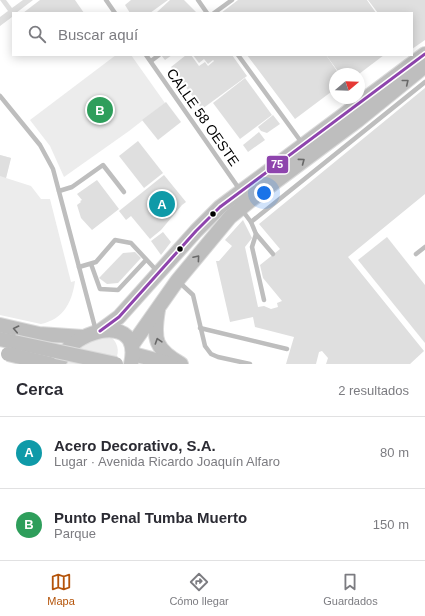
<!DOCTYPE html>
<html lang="es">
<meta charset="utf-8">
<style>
:root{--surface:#fff;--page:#f7f7f7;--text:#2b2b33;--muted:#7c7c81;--line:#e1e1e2;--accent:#b45309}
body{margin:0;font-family:Arial,sans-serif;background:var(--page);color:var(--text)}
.compass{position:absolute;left:329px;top:68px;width:36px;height:36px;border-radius:50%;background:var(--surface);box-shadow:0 2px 10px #0003;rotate:71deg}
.you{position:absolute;left:264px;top:193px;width:14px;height:14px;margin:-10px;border:3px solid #fff;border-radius:50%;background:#1a73e8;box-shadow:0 0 0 6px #1a73e833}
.badge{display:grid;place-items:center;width:26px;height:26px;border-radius:50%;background:var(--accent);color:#fff;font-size:13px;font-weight:700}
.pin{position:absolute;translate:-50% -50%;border:2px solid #fff;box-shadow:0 1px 4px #0006}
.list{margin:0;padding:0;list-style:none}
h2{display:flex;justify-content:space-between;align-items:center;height:52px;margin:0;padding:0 16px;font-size:17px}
h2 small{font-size:13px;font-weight:400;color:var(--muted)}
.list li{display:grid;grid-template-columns:26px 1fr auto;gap:12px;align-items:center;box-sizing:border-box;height:72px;padding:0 16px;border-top:1px solid var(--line)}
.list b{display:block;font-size:15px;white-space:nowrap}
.list p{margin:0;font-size:13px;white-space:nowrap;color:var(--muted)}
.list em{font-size:13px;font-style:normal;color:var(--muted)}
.icon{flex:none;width:22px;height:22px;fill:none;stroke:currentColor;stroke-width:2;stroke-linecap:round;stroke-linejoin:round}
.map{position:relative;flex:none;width:425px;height:364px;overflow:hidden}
.search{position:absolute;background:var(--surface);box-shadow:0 2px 10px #0003;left:12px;right:12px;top:12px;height:44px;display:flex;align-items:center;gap:10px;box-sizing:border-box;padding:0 14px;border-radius:0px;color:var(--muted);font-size:15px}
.sheet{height:196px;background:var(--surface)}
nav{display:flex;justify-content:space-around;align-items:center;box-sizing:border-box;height:56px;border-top:1px solid var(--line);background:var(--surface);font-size:11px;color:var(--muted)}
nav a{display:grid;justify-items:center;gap:2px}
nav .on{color:var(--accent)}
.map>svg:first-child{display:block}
.green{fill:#ececec}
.building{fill:#dfdfdf}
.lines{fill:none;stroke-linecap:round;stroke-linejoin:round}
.primary-casing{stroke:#dbdbdb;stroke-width:16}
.service{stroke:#bebebe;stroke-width:4.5}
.primary{stroke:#bebebe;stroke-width:14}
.primary-bridge-casing{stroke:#dbdbdb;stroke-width:16;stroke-linecap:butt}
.primary-bridge{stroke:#bebebe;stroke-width:14}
.bus-1-casing{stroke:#fff;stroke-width:6}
.bus-1{stroke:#8e44ad;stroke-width:3}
.oneway{stroke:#686868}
.bus-dot{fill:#000;stroke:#fff;stroke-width:1.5}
.labels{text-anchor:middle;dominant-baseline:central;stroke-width:4;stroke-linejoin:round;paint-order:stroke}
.street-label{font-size:14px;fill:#000;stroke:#fff}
.line-badge{stroke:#fff;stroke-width:1.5}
.badge-label{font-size:11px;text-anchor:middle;font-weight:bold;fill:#fff}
</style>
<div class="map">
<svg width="425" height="364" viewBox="0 0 425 364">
<rect width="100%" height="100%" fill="#fff"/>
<g class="green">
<path d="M116 55H131L165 103 129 131 64 177 50 146 30 120Z"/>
<path d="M0 155 11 158 6 178 31 186 41 199H50L71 282 75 281C72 302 64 319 41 324L0 315Z"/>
<path d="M94 336 111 337C120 345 119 354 114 364H59Z"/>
</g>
<g class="building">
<path d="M0 0H6L12 8 23 0H33L16 13H13V18L12 17 0 26V17L8 11Z"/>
<path d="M40 0H75L84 13H23Z"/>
<path d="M131 0H168L150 13H130L125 5Z"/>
<path d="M170 0H184L197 13H156Z"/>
<path d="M238 0H367L376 13H221Z"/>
<path d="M368 0H425V40L412 49V13H378Z"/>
<path d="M161 55H172L165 60Z"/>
<path d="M186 55H191L199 66 205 62 208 66 214 61 213 60 208 64 204 59 199 63 193 55H232L247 76 202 109 171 67Z"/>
<path d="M247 55H326L339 74H335V89L295 119Z"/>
<path d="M326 55H384L359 74H340Z"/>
<path d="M245 78 272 115 240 139 213 103Z"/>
<path d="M425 88V194L348 257 424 351 410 364H326L328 358 322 351 319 352 316 364H286L294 337 255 327 253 317 230 322 216 261H219L232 246 225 240 243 220 252 238 245 247 258 307 264 306 271 309 278 307 277 303 282 301 263 278 260 265 280 249 259 224Z"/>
<path d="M166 102 181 122 158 140 142 120Z"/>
<path d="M273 115 280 124 267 133 261 131 258 127Z"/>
<path d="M259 132 265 140 248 152 243 145Z"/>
<path d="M138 141 163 173 144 188 119 156Z"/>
<path d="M225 141 230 148 224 152 219 145Z"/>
<path d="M0 155 11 158 6 178 0 176Z"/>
<path d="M164 175 186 202 182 205 161 230 150 239 131 216 126 220 119 211Z"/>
<path d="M97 180 119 209 92 230 81 218 77 205 81 202 80 201 82 200 77 194Z"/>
<path d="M163 232 171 242 161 255 151 241Z"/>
<path d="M387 237 425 285V343L358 260Z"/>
<path d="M135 252 141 258 118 283 107 284 99 278 123 253Z"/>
</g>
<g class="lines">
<defs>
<g id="primary">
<path d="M158 310C153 340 155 349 181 364"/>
<path d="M0 325 39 334 83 337"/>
<path d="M100 331 119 317 196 231 220 207 425 54"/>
<path d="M0 339 14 342"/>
<path d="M132 345 177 281 230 217 251 200 357 121 425 66"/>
<path d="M133 354 171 364"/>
<path d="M58 364C62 357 66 349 73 344 97 325 141 321 131 364"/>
</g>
</defs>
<use href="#primary" class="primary-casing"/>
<g class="service">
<path d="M106 0 115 13"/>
<path d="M198 0 207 13"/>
<path d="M214 13 232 0"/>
<path d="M146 55 240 190"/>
<path d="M238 55 302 143"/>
<path d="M151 61 159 55"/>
<path d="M0 96 40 145 53 169 96 331"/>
<path d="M59 191 72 187 103 165 124 192"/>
<path d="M242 210 251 222"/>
<path d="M256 234 252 247 264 300"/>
<path d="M273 254 256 234 251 222 425 82"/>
<path d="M416 254 425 247"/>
<path d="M91 264 100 289 118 290 146 260"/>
<path d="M79 267 96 262 115 240 131 243 158 272"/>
<path d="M179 282 193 295 205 346 211 354 218 357 250 364"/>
<path d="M200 328 287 349"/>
</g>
<use href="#primary" class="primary"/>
<defs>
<g id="primary-bridge">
<path d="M14 342 116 364"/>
<path d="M8 354 50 364"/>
</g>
</defs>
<use href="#primary-bridge" class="primary-bridge-casing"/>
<use href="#primary-bridge" class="primary-bridge"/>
<defs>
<path id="bus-1" d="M100 331 119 317 196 231 220 207 425 54"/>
</defs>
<use href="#bus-1" class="bus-1-casing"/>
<use href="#bus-1" class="bus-1"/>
</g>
<defs><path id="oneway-chevron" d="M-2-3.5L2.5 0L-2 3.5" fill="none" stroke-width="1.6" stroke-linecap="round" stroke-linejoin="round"/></defs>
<g class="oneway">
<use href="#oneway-chevron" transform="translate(406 82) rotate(-39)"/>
<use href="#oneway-chevron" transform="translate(302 161) rotate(-37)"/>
<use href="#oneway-chevron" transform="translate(197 258) rotate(-50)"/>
<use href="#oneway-chevron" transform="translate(16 329) rotate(-168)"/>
<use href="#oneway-chevron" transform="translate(158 341) rotate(-108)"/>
</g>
<g class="bus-dot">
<circle cx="213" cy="214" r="3.5"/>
<circle cx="180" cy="249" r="3.5"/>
</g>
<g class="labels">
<g class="street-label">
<text transform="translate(203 117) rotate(55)">CALLE 58 OESTE</text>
</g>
</g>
<rect class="line-badge" x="266" y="155" width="23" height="19" rx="4" fill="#8e44ad"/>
<g class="badge-label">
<text x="277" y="168">75</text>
</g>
</svg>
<svg class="compass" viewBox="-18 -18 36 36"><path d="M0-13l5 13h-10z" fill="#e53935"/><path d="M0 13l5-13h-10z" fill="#7c7c81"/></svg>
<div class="you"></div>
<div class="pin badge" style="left:162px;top:204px;background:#0f9aa8">A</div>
<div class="pin badge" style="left:100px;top:110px;background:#2e9e5b">B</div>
<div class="search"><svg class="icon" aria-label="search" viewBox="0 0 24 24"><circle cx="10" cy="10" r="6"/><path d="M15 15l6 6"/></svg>Buscar aquí</div>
</div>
<section class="sheet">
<h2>Cerca<small>2 resultados</small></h2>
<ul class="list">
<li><span class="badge" style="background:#0f9aa8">A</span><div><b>Acero Decorativo, S.A.</b><p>Lugar · Avenida Ricardo Joaquín Alfaro</p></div><em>80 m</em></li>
<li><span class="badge" style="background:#2e9e5b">B</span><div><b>Punto Penal Tumba Muerto</b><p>Parque</p></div><em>150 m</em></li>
</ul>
</section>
<nav>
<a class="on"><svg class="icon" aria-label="map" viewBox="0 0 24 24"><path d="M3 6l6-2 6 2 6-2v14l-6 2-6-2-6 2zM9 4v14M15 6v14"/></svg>Mapa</a>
<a><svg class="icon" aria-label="directions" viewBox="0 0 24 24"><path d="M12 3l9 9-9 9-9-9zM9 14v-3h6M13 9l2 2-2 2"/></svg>Cómo llegar</a>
<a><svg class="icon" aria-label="saved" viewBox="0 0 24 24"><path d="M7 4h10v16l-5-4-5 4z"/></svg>Guardados</a>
</nav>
